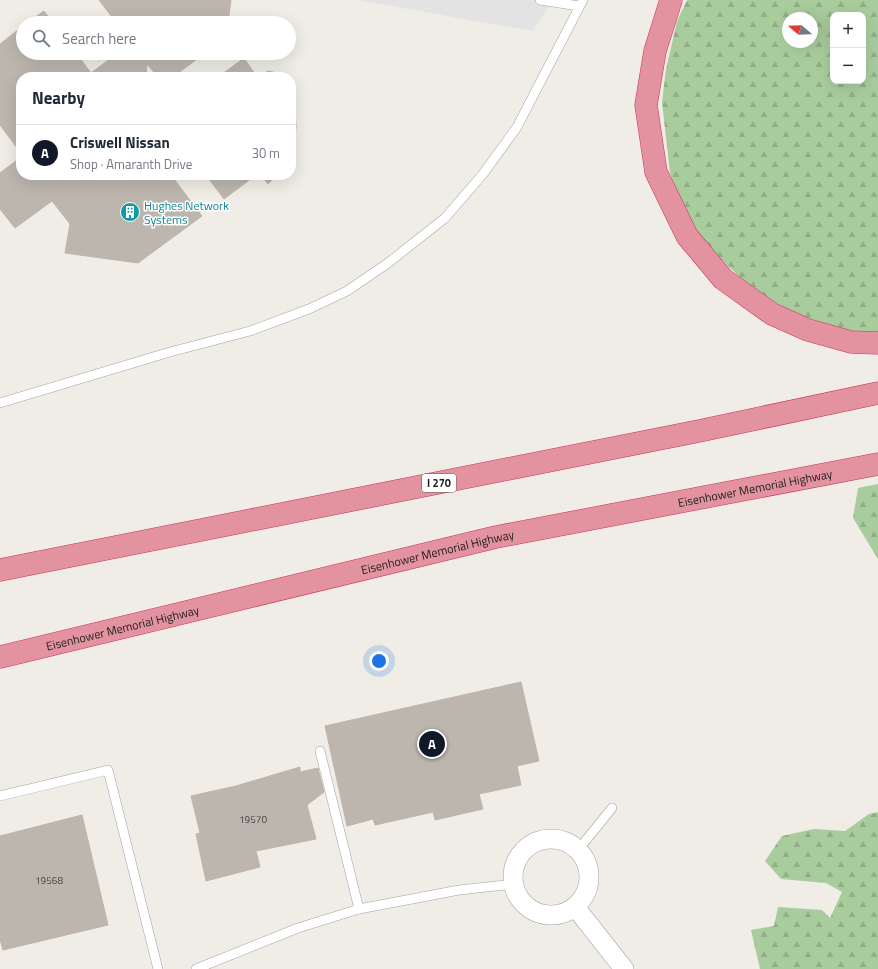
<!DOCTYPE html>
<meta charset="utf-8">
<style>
:root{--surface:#fff;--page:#f6f6f7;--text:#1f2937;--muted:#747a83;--line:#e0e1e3;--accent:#111827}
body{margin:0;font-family:"Titillium Web",sans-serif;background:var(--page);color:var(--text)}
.controls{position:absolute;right:12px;top:12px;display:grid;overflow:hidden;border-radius:8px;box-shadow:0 4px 16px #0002}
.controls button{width:36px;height:36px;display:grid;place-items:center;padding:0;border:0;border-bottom:1px solid var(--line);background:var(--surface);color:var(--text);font:20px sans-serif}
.compass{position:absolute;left:782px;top:12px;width:36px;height:36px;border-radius:50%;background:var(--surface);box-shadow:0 4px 16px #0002;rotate:289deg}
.you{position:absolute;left:379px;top:661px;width:14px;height:14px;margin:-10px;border:3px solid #fff;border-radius:50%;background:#1a73e8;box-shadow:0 0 0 6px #1a73e833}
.badge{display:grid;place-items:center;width:26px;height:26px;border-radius:50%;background:var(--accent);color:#fff;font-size:13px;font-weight:700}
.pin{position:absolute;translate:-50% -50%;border:2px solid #fff;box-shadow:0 1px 4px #0006}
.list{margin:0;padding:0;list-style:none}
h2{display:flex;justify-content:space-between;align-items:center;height:52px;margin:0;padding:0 16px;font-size:17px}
h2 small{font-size:13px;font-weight:400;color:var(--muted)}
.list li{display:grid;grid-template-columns:26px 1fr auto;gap:12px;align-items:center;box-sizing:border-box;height:56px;padding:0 16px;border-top:1px solid var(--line)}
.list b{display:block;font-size:15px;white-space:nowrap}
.list p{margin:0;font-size:13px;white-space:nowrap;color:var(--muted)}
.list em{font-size:13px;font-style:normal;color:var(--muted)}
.icon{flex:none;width:22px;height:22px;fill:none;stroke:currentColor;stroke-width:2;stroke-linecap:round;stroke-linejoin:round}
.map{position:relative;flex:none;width:878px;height:969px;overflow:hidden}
.search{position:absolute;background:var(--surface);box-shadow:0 4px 16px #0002;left:16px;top:16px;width:280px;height:44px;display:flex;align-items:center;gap:10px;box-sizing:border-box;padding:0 14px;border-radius:22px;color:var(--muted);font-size:15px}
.panel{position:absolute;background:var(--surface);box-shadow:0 4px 16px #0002;left:16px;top:72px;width:280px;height:108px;border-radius:16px}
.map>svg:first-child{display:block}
.forest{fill:url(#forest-firs);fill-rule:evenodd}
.parking{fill:#e3e3e3}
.building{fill:#bcb6af;stroke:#c0b4a9}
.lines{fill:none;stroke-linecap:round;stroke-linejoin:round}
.lane-casing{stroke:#a3a3a3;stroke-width:10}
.street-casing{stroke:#a3a3a3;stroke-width:20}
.highway-casing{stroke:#d03061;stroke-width:23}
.lane{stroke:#fff;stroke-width:9}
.street{stroke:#fff;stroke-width:19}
.highway{stroke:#e2939f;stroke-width:22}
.labels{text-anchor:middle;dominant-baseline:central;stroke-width:3;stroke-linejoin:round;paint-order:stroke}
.number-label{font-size:10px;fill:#464543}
.shield{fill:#fff;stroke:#626262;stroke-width:1}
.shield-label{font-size:11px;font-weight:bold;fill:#1f1f1f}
.culture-label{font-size:12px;fill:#0d838f;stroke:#fff;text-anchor:start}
.street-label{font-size:12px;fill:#1f1f1f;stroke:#fff}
</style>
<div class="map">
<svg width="878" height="969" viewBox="0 0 878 969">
<defs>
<pattern id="forest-firs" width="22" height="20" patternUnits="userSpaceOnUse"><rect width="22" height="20" fill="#a9cc9d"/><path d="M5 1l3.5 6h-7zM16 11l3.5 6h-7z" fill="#91af87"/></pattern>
</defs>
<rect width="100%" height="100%" fill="#efede6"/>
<g class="forest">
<path d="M687 0H878V333L842 330 784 309 748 285 709 248 686 214 670 173 662 102 666 69 677 21ZM833 15H863V81H833ZM788 18H812V42H788Z"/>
<path d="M878 484V559L853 518 858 488Z"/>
<path d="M878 812V969H760L751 930 774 926 778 907 822 910 830 918 842 892 826 883 781 879 765 861 782 836 814 829 845 831 869 814Z"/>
</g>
<path class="parking" d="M357 0H553L533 31Z"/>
<g class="building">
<path d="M99 0H231L228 23H112L115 21Z"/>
<path d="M44 11 53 23H27Z"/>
<path d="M23 26V53H76L91 73 111 58 107 53H205L173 77H158L147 64 146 77H21V153L0 125V44Z"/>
<path d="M244 58 257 77H218Z"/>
<path d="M269 71 273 72 277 77H259L266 72Z"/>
<path d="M291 100 295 112 296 126 295 137 291 151Z"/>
<path d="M21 157V175H171L202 216 138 263 65 253 70 224 52 201 15 228 0 209V173Z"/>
<path d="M206 175H256L224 199Z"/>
<path d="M261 175H277L268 184Z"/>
<path d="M521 682 539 761 517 766 521 785 479 794 483 809 435 820 433 812 375 825 373 819 347 826 325 726Z"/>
<path d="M300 767V772L318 768 324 792 307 805 316 839 256 851 260 867 206 881 196 834 200 833 191 796 236 786Z"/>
<path d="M82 815 108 925 3 950 0 939V836Z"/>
</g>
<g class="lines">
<defs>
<g id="lane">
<path d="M540 0 579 6"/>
<path d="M0 403 170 352 250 331 309 309 347 291 388 263 445 218 483 174 517 127 583 0"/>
<path d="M320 751 359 909"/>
<path d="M0 796 108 770 158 969"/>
<path d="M578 850 612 808"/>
<path d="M196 969 298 928 359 909 459 890 514 884"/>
</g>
<g id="street">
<circle cx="551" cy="877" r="38"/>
<path d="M576 908 624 969"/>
</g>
<g id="highway">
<path d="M671 0 655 51 646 105 656 172 687 236 723 279 772 314 808 330 851 342 878 343"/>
<path d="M0 570 699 431 878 393"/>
<path id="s1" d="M0 657 496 537 878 464"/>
</g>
</defs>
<use href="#lane" class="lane-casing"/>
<use href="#street" class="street-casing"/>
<use href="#highway" class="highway-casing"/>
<use href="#lane" class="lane"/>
<use href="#street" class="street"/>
<use href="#highway" class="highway"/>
</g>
<defs>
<symbol id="building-disc" viewBox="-11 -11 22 22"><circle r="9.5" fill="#0f9aa8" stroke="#fff"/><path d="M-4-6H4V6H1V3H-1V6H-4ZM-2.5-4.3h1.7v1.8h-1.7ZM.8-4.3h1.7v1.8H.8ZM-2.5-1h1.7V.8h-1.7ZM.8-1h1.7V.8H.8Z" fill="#fff"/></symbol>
</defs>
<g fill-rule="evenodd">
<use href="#building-disc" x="119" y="201" width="22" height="22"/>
</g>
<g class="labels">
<g class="number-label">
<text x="253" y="819">19570</text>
<text x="49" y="880">19568</text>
</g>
<rect class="shield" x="422" y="474" width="34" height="18" rx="3"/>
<g class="shield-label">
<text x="439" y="483">I 270</text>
</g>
<g class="culture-label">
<text x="144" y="205">Hughes Network<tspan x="144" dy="14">Systems</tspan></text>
</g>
<g class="street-label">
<text stroke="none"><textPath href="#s1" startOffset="774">Eisenhower Memorial Highway</textPath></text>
<text stroke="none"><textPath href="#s1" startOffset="450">Eisenhower Memorial Highway</textPath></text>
<text stroke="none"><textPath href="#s1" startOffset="126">Eisenhower Memorial Highway</textPath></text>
</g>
</g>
</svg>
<div class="controls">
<button>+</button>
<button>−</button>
</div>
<svg class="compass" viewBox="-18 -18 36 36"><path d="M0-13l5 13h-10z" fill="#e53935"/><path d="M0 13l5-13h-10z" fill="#747a83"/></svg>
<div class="you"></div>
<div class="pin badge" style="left:432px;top:744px">A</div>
<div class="search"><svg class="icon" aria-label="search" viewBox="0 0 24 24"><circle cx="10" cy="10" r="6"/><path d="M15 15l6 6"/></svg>Search here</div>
<section class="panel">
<h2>Nearby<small></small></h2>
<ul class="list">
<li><span class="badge">A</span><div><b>Criswell Nissan</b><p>Shop · Amaranth Drive</p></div><em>30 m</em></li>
</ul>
</section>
</div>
